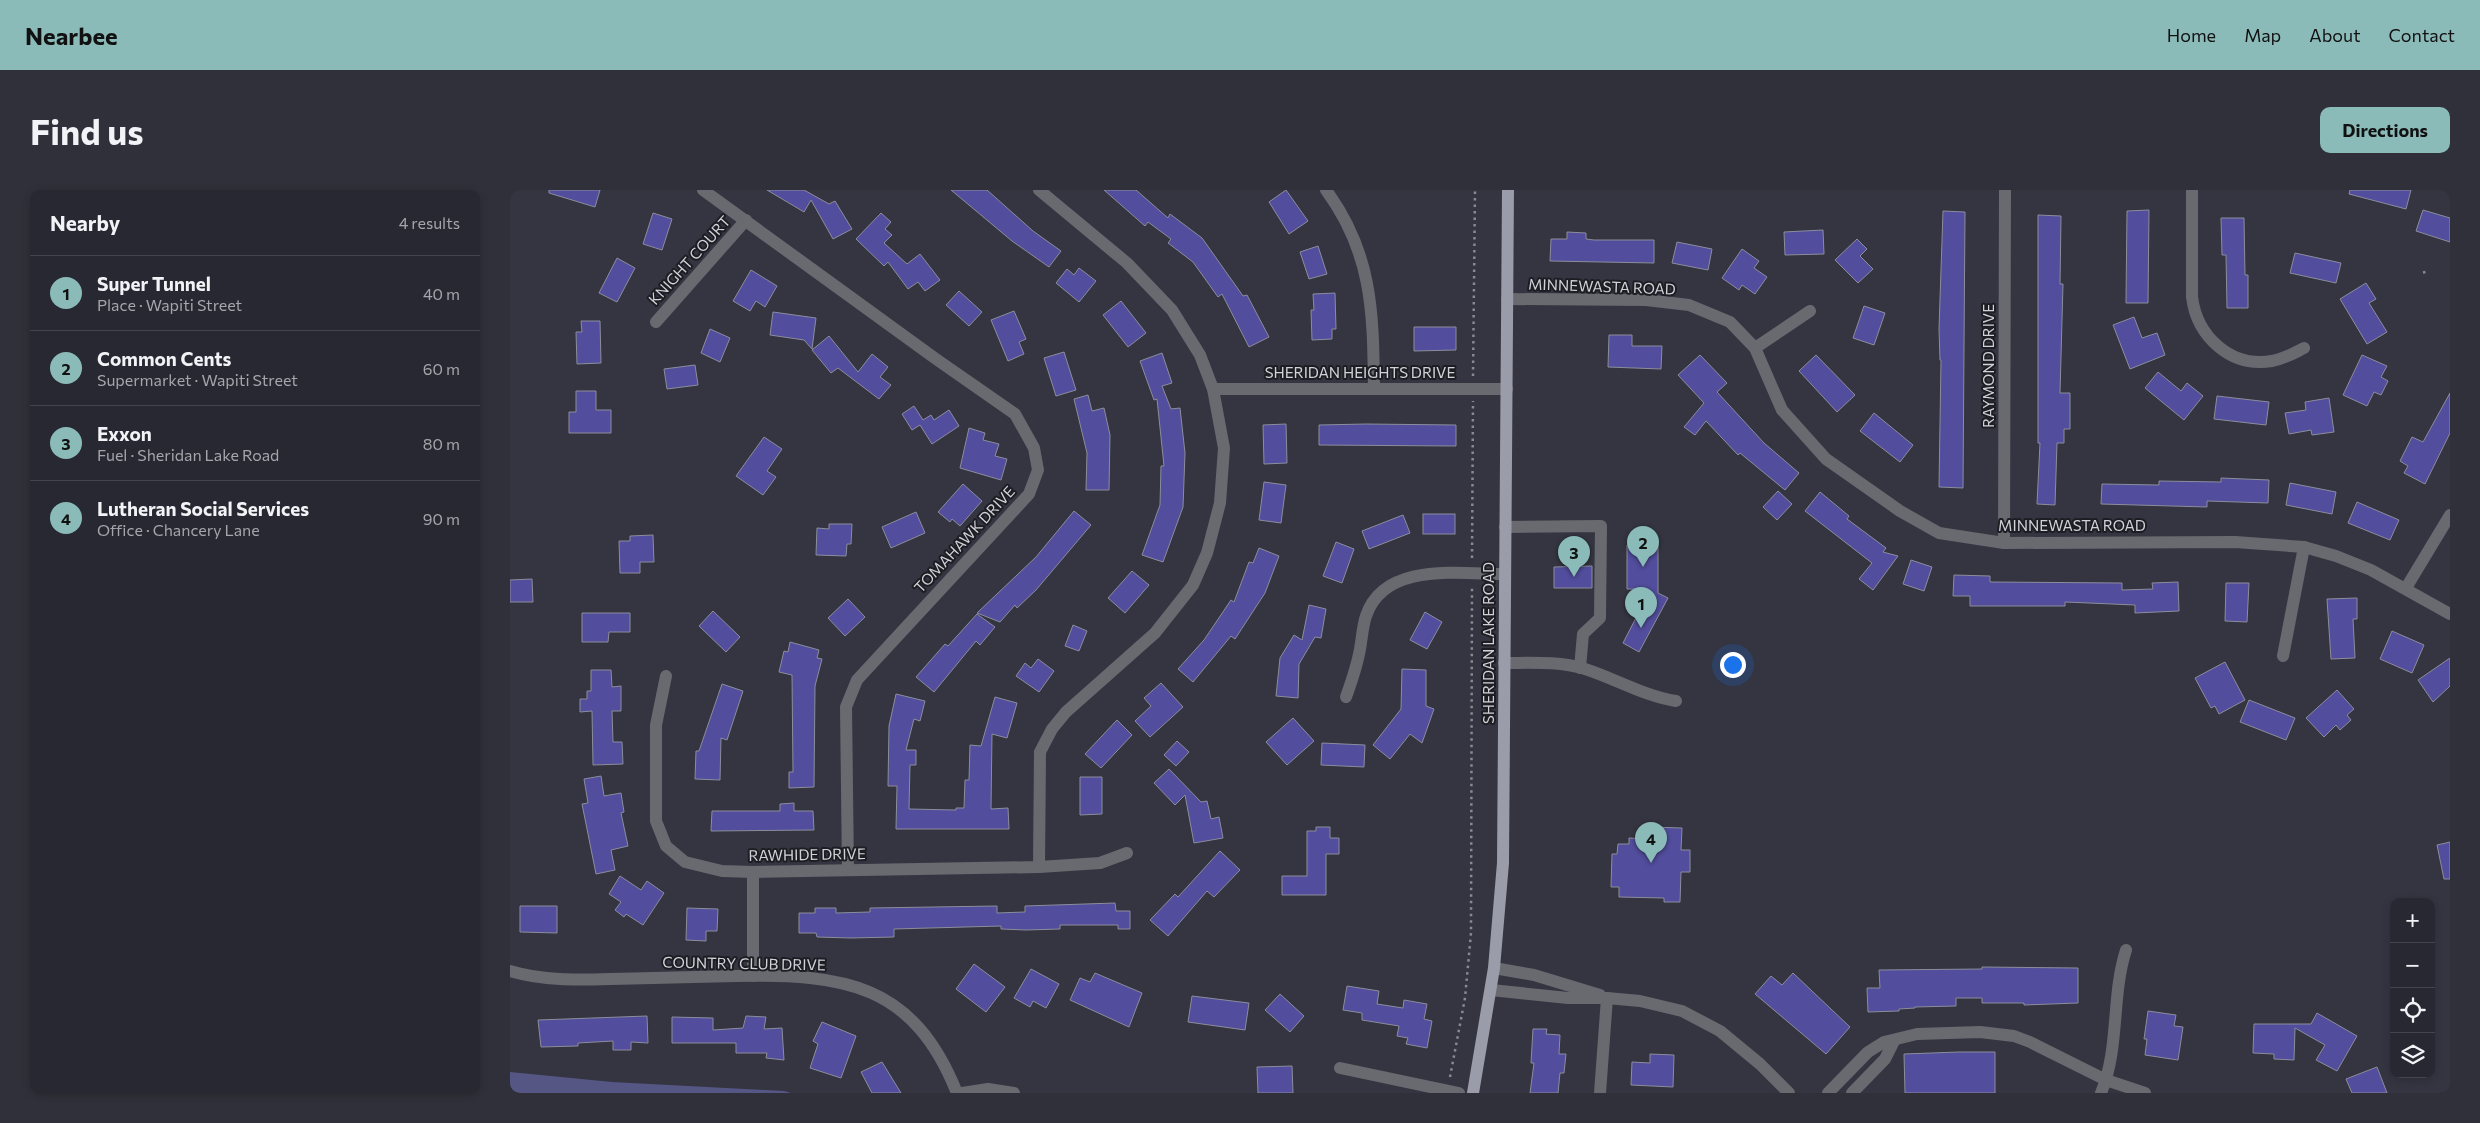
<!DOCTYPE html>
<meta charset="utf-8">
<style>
:root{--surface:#272831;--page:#2f3039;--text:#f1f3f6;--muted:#a4a6ab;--line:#43444d;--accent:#8bbbb9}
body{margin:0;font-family:Commissioner,sans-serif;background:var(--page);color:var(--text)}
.controls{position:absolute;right:15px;bottom:15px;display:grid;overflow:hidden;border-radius:10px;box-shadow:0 2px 8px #0003}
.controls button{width:45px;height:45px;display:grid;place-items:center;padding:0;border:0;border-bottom:1px solid var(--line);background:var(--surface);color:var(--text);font:25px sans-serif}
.you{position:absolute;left:1222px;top:474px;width:18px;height:18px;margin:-12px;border:4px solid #fff;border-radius:50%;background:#1a73e8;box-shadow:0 0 0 8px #1a73e833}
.badge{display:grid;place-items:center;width:32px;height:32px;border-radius:50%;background:var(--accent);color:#111;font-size:16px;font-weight:700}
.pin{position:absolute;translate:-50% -41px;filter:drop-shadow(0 1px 2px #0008)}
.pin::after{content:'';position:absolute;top:26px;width:18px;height:15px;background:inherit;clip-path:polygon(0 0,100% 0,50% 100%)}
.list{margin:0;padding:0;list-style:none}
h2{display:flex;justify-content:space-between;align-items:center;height:65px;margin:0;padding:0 20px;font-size:21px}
h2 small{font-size:16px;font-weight:400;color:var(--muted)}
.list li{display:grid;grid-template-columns:32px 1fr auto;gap:15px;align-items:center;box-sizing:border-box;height:75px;padding:0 20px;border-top:1px solid var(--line)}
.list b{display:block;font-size:19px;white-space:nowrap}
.list p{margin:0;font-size:16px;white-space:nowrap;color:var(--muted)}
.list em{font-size:16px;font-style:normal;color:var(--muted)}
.icon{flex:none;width:28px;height:28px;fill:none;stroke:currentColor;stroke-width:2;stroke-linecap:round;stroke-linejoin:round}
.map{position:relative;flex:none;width:1940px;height:903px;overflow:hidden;border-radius:10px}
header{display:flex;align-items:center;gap:30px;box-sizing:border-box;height:70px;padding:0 25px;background:var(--accent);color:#111}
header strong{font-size:24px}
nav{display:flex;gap:28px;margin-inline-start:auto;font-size:18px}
.intro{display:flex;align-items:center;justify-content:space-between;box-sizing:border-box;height:120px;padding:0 30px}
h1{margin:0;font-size:35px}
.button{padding:12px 22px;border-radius:10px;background:var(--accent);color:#111;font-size:18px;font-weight:700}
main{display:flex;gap:30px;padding:0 30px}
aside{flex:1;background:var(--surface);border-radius:10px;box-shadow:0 2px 8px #0003}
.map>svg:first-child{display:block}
.green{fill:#565685}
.building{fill:#524d9c;stroke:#8c8d9c}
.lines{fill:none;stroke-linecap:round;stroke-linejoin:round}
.path{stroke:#898993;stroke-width:2.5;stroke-dasharray:2.5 4;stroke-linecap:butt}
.minor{stroke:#696a70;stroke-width:12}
.major{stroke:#9b9ca9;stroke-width:12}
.labels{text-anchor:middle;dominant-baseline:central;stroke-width:4;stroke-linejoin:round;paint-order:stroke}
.street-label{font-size:15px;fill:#d1d1d9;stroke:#1d1d23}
</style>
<header>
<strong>Nearbee</strong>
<nav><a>Home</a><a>Map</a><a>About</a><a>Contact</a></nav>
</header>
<div class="intro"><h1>Find us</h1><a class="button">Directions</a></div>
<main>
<aside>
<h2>Nearby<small>4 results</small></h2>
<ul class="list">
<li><span class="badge">1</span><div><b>Super Tunnel</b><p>Place · Wapiti Street</p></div><em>40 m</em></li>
<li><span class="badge">2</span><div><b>Common Cents</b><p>Supermarket · Wapiti Street</p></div><em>60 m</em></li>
<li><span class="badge">3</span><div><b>Exxon</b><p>Fuel · Sheridan Lake Road</p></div><em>80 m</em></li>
<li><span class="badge">4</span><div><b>Lutheran Social Services</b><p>Office · Chancery Lane</p></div><em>90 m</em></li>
</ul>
</aside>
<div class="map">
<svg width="1940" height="903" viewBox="0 0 1940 903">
<rect width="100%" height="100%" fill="#343541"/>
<path class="green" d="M0 882 102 892 274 901 281 903H0Z"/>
<g class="building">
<path d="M39 0H90L85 17 39 3Z"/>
<path d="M257 0H294L319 14 325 11 342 39 323 49 301 10 294 22Z"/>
<path d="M441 0H477L523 41 551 61 539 77 502 51Z"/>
<path d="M594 0H626L658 28 660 24 692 48 733 106 737 105 759 147 739 157 712 104 708 107 683 72 658 53 661 49 638 32 635 36Z"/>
<path d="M776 0 798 31 779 44 759 12Z"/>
<path d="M1840 0H1901L1896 19 1839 4Z"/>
<path d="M1639 20 1638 113H1616L1617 21Z"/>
<path d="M1913 20 1940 28V52L1906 41Z"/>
<path d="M1433 21 1455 22 1453 298 1429 297 1431 170H1430L1429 139Z"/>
<path d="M143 23 162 29 152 60 133 54Z"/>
<path d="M371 23 381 32 375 39 382 45 374 53 397 74 410 64 430 90 415 101 408 92 398 99 378 72 374 76 346 49Z"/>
<path d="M1528 25 1551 26 1550 94H1553L1550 203H1560V239H1554V253H1547L1545 315 1527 314 1530 253H1528Z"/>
<path d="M1711 28H1734L1735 85H1738V118H1717L1716 65H1712Z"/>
<path d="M1313 40 1314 64 1275 65 1274 42Z"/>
<path d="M1057 42 1076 43V49L1084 50H1144V73L1040 71 1041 49H1057Z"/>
<path d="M1347 49 1357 59 1350 66 1363 79 1348 93 1325 70Z"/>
<path d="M1167 52 1202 59 1198 80 1162 73Z"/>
<path d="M808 56 817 84 799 89 790 62Z"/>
<path d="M1232 59 1249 71 1244 78 1257 87 1245 104 1232 95 1229 100 1212 88Z"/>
<path d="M1785 63 1831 73 1826 93 1780 83Z"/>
<path d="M107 68 125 78 107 112 89 103Z"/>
<path d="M569 78 586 91 569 112 546 93 557 79 564 85Z"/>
<path d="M241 80 267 96 255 117 246 111 240 121 223 111Z"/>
<path d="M1856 93 1866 109 1859 113 1877 142 1857 154 1830 109Z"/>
<path d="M449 101 472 122 459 136 436 115Z"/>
<path d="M825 103 826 139H822V149L802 150 801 120H804L803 104Z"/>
<path d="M611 111 636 143 618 157 593 125Z"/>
<path d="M1354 116 1375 123 1364 155 1343 148Z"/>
<path d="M504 121 516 149 509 152 514 164 498 171 481 130Z"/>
<path d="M263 122 306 128 302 159 294 150 260 145Z"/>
<path d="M1624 127 1632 148 1647 143 1655 165 1620 179 1603 135Z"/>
<path d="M71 131H90L91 173 67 174 66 142H72Z"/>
<path d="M904 137H946V160L904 161Z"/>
<path d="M200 139 220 148 210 172 191 163Z"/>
<path d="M1099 145H1122V156H1152L1151 179 1098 177Z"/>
<path d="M319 146 348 182 362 164 378 177 370 187 381 195 369 209 328 178 321 183 302 160Z"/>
<path d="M554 162 566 200 546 206 534 168Z"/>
<path d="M652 163 662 193 652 196 661 219 670 218 675 263 673 317 653 372 632 365 650 315 651 276H654L647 209 644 210 630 171Z"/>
<path d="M1190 165 1217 193 1207 202 1254 253 1289 283 1275 300 1230 263 1228 265 1196 231 1185 245 1174 237 1194 213 1168 185Z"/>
<path d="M1306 165 1345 205 1327 222 1289 181Z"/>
<path d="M1852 165 1877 176 1871 187 1878 191 1871 205 1864 202 1857 216 1833 205Z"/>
<path d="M185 175 188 195 157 199 154 179Z"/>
<path d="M1648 182 1671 201 1677 193 1693 206 1674 230 1635 198Z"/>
<path d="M66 201H86V220H101V243H59V222H66Z"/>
<path d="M1940 203V243L1915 294 1894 283 1898 276 1890 271 1902 247 1913 252Z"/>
<path d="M578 205 582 221 594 218 600 245 599 300H576L577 263 564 209Z"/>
<path d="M1707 206 1759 212 1756 235 1704 229Z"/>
<path d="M1819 208 1824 242 1802 245 1801 240 1779 244 1775 223 1796 220 1795 212Z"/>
<path d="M404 216 413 230 421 225 424 230 439 220 449 236 422 254 410 235 402 240 392 224Z"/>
<path d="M1364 223 1403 255 1390 272 1350 241Z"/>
<path d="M776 234 777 273 754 274 753 235Z"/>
<path d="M856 234 946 235V256L809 255V235Z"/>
<path d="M459 238 475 243 473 250 489 254 485 266 497 269 491 290 450 278Z"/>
<path d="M254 247 272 259 257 281 266 287 253 305 226 286Z"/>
<path d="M1711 288 1759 290 1758 313 1697 311V317L1591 314 1592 294 1649 295V291L1711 292Z"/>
<path d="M754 292 776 295 771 333 749 330Z"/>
<path d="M1780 293 1826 302 1822 324 1776 315Z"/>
<path d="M453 294 472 311 450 336 442 329 440 332 428 322Z"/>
<path d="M1268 301 1282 314 1267 330 1253 317Z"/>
<path d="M1310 302 1339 326 1337 329 1376 358 1373 362 1388 366 1363 400 1349 389 1362 373 1295 321Z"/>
<path d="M1847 312 1889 330 1880 350 1838 333Z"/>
<path d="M564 321 581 335 526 400 507 418 505 415 490 432 467 423 526 367Z"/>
<path d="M406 322 415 343 381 358 372 337Z"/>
<rect x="913" y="324" width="32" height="20"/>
<path d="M893 325 900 343 859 359 852 341Z"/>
<path d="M319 334H342L341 354H337L336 366 306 365 307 338 319 339Z"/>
<path d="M143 345 144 372H130V383H110L109 351H120V346Z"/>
<path d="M826 352 844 359 832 393 813 386Z"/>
<path d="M1148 354V403L1158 408 1129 462 1113 453 1129 422 1123 419 1133 399H1117V355Z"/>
<path d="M749 358 769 366 755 403 725 449 721 446 683 492 668 479 694 450 721 410 724 412 739 372 743 373Z"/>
<path d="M1401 370 1422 377 1414 401 1393 394Z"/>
<path d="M1082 376V398H1044V377Z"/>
<path d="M622 381 639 395 615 423 598 408Z"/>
<path d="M1444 385 1480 386V392L1612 393V400L1643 399 1642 393 1668 392 1669 421 1625 423V415L1579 413 1555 412V416H1460V406H1443Z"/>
<path d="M22 389 23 412H0V390Z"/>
<path d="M1716 393H1739L1737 432 1715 431Z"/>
<path d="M1847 408V429H1843L1845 468 1821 469 1817 409Z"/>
<path d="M338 409 355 427 335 446 318 428Z"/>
<path d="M799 415 816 419 811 448 805 447 789 474 788 508 766 506 770 468 784 445 792 450Z"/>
<path d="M203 421 230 447 216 462 189 436Z"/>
<path d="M915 422 932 432 917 459 900 450Z"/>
<path d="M72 423H120V442H99L98 452H72Z"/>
<path d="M467 424 485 437 470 455 466 451 424 502 406 487 435 454 438 456Z"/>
<path d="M563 435 577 441 569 461 555 456Z"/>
<path d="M1882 441 1914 455 1902 483 1870 469Z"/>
<path d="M280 452 309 460 307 468 312 469 305 496 304 597 279 598V582H283L282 485 269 482 274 461 278 462Z"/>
<path d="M1940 468V496L1923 512 1908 490Z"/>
<path d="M528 469 544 481 529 502 506 486 515 473 521 478Z"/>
<path d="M1715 472 1735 510 1709 524 1705 516 1701 518 1685 488Z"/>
<path d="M892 479 916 480V516L924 519 912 553 900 544 880 569 863 555 891 519Z"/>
<path d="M81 480H101L102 497 111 496V521H102L103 552H112L113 574 83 575 82 521 70 522V509H77V501H81Z"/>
<path d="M651 493 673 517 640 547 625 531 641 516 634 508Z"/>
<path d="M212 494 233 501 217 550 211 548 210 590 185 589 186 561H189Z"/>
<path d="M1827 500 1844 519 1837 525 1841 530 1830 540 1826 535 1814 547 1796 528Z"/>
<path d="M386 504 415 511 410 531 404 529 396 560H406V575H400L399 619 446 620V618H454L455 590H459L460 555 471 556 485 507 507 513 497 548 482 544 481 619 498 618 499 639H386L387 596H378L379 536Z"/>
<path d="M1739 510 1785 528 1776 550 1730 532Z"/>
<path d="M783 528 804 551 777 575 756 552Z"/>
<path d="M607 530 622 545 591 578 575 564Z"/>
<path d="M667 551 679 562 666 576 654 565Z"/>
<path d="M812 553 855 555 854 577 811 575Z"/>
<path d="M659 579 691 612 697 611 701 629 709 627 713 648 684 653 675 605 665 615 644 593Z"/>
<path d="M91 586 94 606 111 603 114 622 111 623 118 656 101 660 105 680 86 684 72 614 78 613 74 589Z"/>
<path d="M570 587H592V624L570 625Z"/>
<path d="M284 613V621H303L304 640 201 641 202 621H270V614Z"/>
<path d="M806 637H820V648H829V664H816V705H772V686H797V641H806Z"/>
<path d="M1138 637 1172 638 1171 660H1180V682H1171L1170 712H1154V708L1109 707V697H1101L1102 664H1107L1108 654H1119V648L1138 649Z"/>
<path d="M1940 652V689H1934L1927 655Z"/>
<path d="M710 661 730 680 704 707 697 701 658 746 640 730 665 704 668 707Z"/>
<path d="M110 686 131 700 137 691 154 703 133 735 116 724 114 727 105 720 111 712 99 704Z"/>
<path d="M605 713 606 721H620V739H608V735H550V739L516 740 491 739V736L384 739V747L341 748 307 747 306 743H289V723H305V718H326V723L360 722V718L487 716V723L515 722V716Z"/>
<path d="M10 716H47V743L10 742Z"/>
<path d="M177 718 208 719 207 741H196V751L176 750Z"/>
<path d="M464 774 495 797 476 822 446 799Z"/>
<path d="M1472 777 1568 778V813L1514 815V813H1472V808H1446V816L1405 817V818L1389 819V821L1358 822 1357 798H1370L1369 780 1472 779Z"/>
<path d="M521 779 549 794 536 818 523 811 520 817 504 808Z"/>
<path d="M585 783 632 803 619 837 560 810 570 788 580 792Z"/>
<path d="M1283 783 1340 837 1316 864 1245 804 1261 786 1272 795Z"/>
<path d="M837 796 869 801 867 814 893 818 894 810 917 814 914 829 922 831 917 858 896 854 898 848 887 846 889 836 852 830V823L833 820Z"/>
<path d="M770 804 794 826 780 842 755 820Z"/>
<path d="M682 806 739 813 735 840 678 832Z"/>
<path d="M1638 821 1666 825 1664 836 1673 837 1668 870 1635 865 1637 849H1634Z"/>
<path d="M1807 823 1847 846 1827 881 1806 870 1815 855 1785 838 1784 870 1764 869V864L1743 863 1744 834H1801Z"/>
<path d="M137 826 138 853 121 852V860H103V851L68 853V856L31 857 28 830Z"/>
<path d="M236 826 256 827 254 839 272 838 274 870 256 868 257 863H226V853H162V827L203 828V840L233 838Z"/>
<path d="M312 832 346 846 331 888 300 878 308 854 303 851Z"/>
<path d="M1023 839H1037L1036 844 1050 845 1049 864H1056L1054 883H1050L1048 903H1020L1024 873H1021Z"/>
<path d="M1449 862H1485V903H1395L1394 864Z"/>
<path d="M1140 864 1164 865 1163 897 1121 895 1122 872 1140 873Z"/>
<path d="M372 872 391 903H362L351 882Z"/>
<path d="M782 876 783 903H748L747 877Z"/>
<path d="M1867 877 1877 903H1842L1836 889Z"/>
</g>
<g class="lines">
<g class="path">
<path d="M1914 81 1915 87"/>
<path d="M963 186 965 0"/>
<path d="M962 368 963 211"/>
<path d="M940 887 955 808 961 743 962 396"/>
</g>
<g class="minor">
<path d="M193 0 426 169 505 224 524 258 528 280 519 304 347 490 336 517 338 680"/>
<path d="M816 0C863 64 863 123 864 198"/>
<path d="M1682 0V107C1687 147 1721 178 1762 171 1774 169 1784 163 1794 158"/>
<path d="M997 109 1136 110 1179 115 1220 132 1245 158 1272 220 1316 269 1390 321 1429 343 1494 353 1725 352 1794 357 1826 366 1861 380 1940 424"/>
<path d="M146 132 236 30"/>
<path d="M1245 158 1300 121"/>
<path d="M703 199H997"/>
<path d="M995 337 1091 336 1090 428 1073 444 1070 478"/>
<path d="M1494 353 1495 0"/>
<path d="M1896 398 1940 325"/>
<path d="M1773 466 1794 357"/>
<path d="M994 473C1021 473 1049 471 1075 479 1106 489 1134 506 1166 511"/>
<path d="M156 486 146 535V631L156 656 175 672 212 681 243 682 529 677 590 673 617 663"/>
<path d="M836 507C841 493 846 479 849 464 852 451 852 438 856 426 874 371 950 384 995 384"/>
<path d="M529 677 530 562 542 539 556 522 645 443 683 395 697 363 710 313 714 258 703 199 690 165 662 120 617 73 529 0"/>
<path d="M243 682V786"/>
<path d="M984 778 1024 785 1090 805"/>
<path d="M0 781C34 791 66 790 101 789 143 788 185 787 226 786 334 784 403 793 447 903"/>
<path d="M981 800 1058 808H1097L1130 811 1172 821 1210 841 1250 874 1279 903"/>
<path d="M830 878 949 903"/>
<path d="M452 903 478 899 504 903"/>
<path d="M1090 903 1097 808"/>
<path d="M1318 903 1358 862 1374 852 1407 844 1470 842 1504 846 1520 852 1596 890 1635 903"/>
<path d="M1342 903 1375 869 1384 851"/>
<path d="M1591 903C1610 857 1601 807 1616 760"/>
</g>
<path class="major" d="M963 903 984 778 993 673 998 0"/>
</g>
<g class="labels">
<g class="street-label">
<text transform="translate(179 70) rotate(-48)">KNIGHT COURT</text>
<text transform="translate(1092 96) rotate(2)">MINNEWASTA ROAD</text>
<text transform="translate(1478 176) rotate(-90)">RAYMOND DRIVE</text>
<text x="850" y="182">SHERIDAN HEIGHTS DRIVE</text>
<text x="1562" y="335">MINNEWASTA ROAD</text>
<text transform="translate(454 349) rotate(-47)">TOMAHAWK DRIVE</text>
<text transform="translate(978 453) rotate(-90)">SHERIDAN LAKE ROAD</text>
<text transform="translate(297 664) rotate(-1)">RAWHIDE DRIVE</text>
<text transform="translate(234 773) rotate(1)">COUNTRY CLUB DRIVE</text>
</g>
</g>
</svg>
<div class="controls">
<button>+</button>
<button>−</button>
<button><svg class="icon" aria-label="locate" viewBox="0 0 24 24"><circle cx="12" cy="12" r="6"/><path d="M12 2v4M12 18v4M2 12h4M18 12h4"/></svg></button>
<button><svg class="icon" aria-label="layers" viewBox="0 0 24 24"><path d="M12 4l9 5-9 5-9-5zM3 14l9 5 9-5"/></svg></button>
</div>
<div class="you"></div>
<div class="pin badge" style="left:1131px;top:438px">1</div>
<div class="pin badge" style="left:1133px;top:377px">2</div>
<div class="pin badge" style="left:1064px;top:387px">3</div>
<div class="pin badge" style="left:1141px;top:673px">4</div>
</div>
</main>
